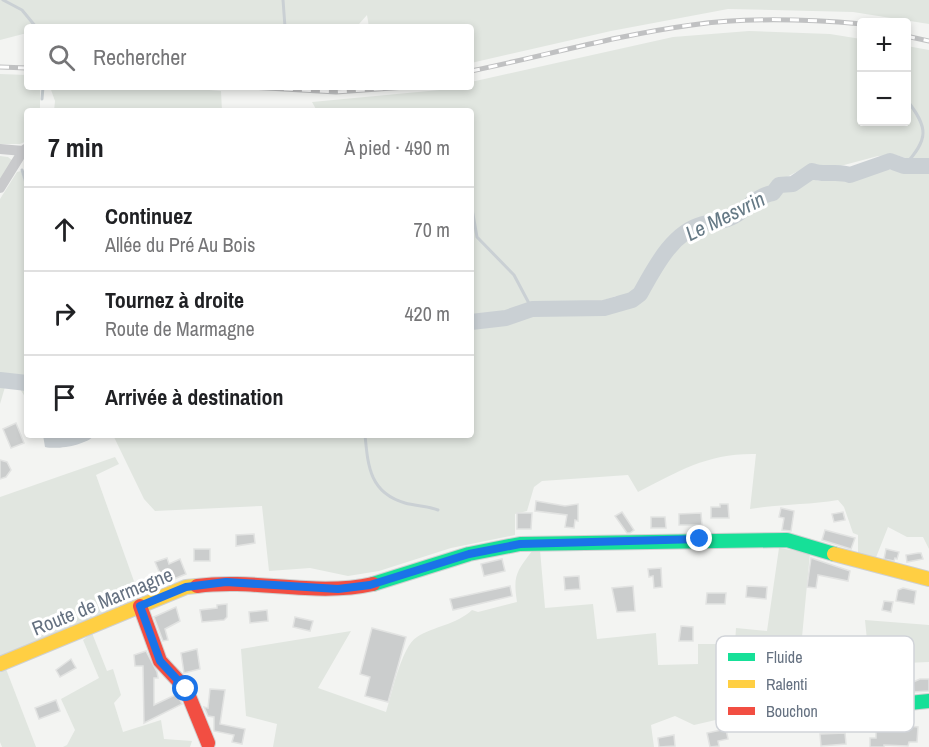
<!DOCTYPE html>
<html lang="fr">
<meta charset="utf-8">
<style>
:root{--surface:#fff;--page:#f6f6f6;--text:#202124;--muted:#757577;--line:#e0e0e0}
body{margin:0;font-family:"Archivo Narrow",sans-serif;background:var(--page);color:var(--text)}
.controls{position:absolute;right:18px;top:18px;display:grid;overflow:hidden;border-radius:6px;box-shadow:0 3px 9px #0003}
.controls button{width:54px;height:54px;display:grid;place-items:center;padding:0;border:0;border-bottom:2px solid var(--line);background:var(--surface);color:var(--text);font:30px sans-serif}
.stop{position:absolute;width:18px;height:18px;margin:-14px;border:4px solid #1a73e8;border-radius:50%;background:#fff}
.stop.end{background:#1a73e8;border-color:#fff;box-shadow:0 2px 6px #0008}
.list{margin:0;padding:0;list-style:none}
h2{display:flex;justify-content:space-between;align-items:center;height:78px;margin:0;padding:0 24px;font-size:26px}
h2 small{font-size:20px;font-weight:400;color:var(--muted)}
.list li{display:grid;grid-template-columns:39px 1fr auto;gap:18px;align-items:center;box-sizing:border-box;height:84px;padding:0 24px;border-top:2px solid var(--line)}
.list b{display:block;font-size:22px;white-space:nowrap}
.list p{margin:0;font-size:20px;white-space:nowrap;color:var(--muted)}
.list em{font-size:20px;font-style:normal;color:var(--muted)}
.icon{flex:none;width:33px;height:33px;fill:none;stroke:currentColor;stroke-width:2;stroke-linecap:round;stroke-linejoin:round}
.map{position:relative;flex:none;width:929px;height:747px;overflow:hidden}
.search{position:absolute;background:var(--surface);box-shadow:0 3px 9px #0003;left:24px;top:24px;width:450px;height:66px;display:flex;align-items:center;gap:15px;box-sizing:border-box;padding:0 21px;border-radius:6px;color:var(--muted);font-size:22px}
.panel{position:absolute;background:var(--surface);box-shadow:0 3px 9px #0003;left:24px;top:108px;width:450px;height:330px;border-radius:6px}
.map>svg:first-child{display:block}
.green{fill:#e1e6e0}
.water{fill:#cad0d4}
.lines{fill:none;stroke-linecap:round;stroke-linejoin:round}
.stream{stroke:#cad0d4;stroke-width:3}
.river{stroke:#cad0d4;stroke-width:16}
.building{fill:#cbcdcd;stroke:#e2e3e2;stroke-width:1.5}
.fast-casing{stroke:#cfd0d0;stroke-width:16}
.slow-casing{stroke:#cfd0d0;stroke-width:16}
.jam-casing{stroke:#cfd0d0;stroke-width:16}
.street{stroke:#c9cacc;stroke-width:10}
.fast{stroke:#16e098;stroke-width:14}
.slow{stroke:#ffcf43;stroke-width:14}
.jam{stroke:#f24e42;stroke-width:14}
.rail-casing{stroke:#c0c1c2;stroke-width:5}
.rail{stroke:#fff;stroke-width:3;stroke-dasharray:9;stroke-linecap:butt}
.route{stroke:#1a73e8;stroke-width:8}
.labels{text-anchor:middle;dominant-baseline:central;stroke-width:6;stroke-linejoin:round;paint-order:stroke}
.street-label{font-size:20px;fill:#657181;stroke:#fff}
.water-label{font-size:21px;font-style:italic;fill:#657985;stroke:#fff}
.key{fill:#fff;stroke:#d1d4d9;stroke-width:1.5}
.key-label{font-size:16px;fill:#657181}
</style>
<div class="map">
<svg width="929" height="747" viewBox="0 0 929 747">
<rect width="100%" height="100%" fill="#f3f4f2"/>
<g class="green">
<path d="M0 0H929V24L853 12 728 9 611 31 471 63V27H369L367 15 359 24V27H27V33L0 40Z"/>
<path d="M749 31 830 34 861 39 862 122H906L907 46 929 50V163H922L896 155 878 156 829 169 806 167 779 181 784 189H795L808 177 818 181 857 179 874 169 929 171V549L923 537H907L888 527 875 560 858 554V535L853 533 844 507 838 500C808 505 780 504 750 509L756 454C708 453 679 471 638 492L628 475 542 481 534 487 527 511 515 514V535L451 548 379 571 348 576 310 568 269 571 262 506 155 511 144 499 113 435H471V327L492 326 534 313 617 312 616 296 595 303 552 301 501 315 471 317V111H317L312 102 471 87V82L673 37Z"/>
<path d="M0 74 27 75V87H40V111H27V141L20 144H0Z"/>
<path d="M50 87H174L221 91 222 111H54L55 101Z"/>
<path d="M0 156 8 157 13 161 0 181Z"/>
<path d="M21 171 27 190V400L20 389 5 387 0 404V199L17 172Z"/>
<path d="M115 457 119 464 96 475 140 598 0 656V497Z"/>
<path d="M779 548 810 553 802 637 824 638 829 707 733 716 694 725 675 716 651 725 654 747H273L277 724 246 716 241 649 351 631 318 688 386 712C392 694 401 647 417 637 434 626 456 625 472 610L478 612 517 602C513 576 516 572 532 551L540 550 545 608 593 604 597 639 656 633 658 665 698 664V644H735L736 628 767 631Z"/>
<path d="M865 620 929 625V662L905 663 906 697 873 701Z"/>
<path d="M92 633 107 671 113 669 121 695 114 703 123 732 161 720 164 739 192 741 190 747H63L67 745 75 730 61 699 99 678 83 640Z"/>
<path d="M6 669 36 747H2L0 742V672Z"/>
</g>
<path class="water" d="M43 435H95C86 445 59 450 45 447Z"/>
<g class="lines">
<g class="stream">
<path d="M3 0 22 10 36 27"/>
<path d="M283 0 285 27"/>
<path d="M42 99 43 87"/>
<path d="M904 166C929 139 929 128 906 99"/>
<path d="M22 170 27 186"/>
<path d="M471 203 477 237 514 275 532 309"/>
<path d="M365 435C368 467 370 493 405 503 416 506 428 506 438 510"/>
</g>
<g class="river">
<path d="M471 322 506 318 532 309 604 308 632 300 640 294C654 269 672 232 703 224 715 221 722 223 734 216 747 209 758 195 773 193L779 185 793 184 812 171C825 176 837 170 850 175L890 161 904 166H929"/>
<path d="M0 380 27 383"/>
</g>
</g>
<g class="building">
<path d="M16 423 24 443 11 448 3 429Z"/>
<path d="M0 460 7 462 11 470 6 477 0 479Z"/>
<path d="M536 501 565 506 578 504V521L575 520 574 528 565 527 567 515 535 511Z"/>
<path d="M720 504H728L729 518H711V507H720Z"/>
<path d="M781 508 794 511 791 531 782 530 784 518 779 517Z"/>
<path d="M622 512 634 530 630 533H627L615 516Z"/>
<path d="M843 512 845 520 834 522 832 514Z"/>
<path d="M517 513H532L531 529H517Z"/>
<path d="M701 513 702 525H679V514Z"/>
<path d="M651 517H665L666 528H651Z"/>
<path d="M825 530 855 538 851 549 822 540Z"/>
<path d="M254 534 255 543 236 546V535Z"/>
<rect x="194" y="549" width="16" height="12"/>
<path d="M886 549 899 552 897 559 895 558 894 561 884 559Z"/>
<path d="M918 553H921L923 559 907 562 906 555Z"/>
<path d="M167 558 169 564 180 559 186 574 159 585 157 578 161 576 155 562Z"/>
<path d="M811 558 850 571 848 581 818 575 816 588 807 587Z"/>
<path d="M502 559 505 571 484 576 481 564Z"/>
<path d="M661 568 662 587 654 588 653 576 649 577 648 569Z"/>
<path d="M579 576 580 589 565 590 564 577Z"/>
<path d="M510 586 512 596 453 610 450 599Z"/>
<path d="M633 586 635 611 617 612 612 588Z"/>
<path d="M747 586 767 587 766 599 746 597Z"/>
<path d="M903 588 916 591 914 604 896 601 898 590Z"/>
<path d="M707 593H726L725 604H706Z"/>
<path d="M884 601 893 602 891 612 882 610Z"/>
<path d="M227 604V617L224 620 202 622 200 610 217 608V605Z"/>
<path d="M176 607 180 621 165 629 168 640 163 641 154 617Z"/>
<path d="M267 610 268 621 250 623 249 612Z"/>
<path d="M295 617 313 621 310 631 293 627Z"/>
<path d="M681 626 693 627V641H679Z"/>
<path d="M372 628 406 637 388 702 365 696 370 677 360 674Z"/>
<path d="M197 649 200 669 184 673 181 653Z"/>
<path d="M146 651 157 672 158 678H154V705L177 694 182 704 144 723 143 666H135L134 655Z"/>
<path d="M71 659 76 668 60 677 56 670Z"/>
<path d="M920 679H929V691L914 692 913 682Z"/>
<path d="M210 689 225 690 220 724 245 729 242 744 232 742 234 735 214 731V717L208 716 204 707 208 708Z"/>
<path d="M56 700 60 711 39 719 35 708Z"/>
<path d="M909 726 918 727 917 742H909L908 746 884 745V747H870V738H876V727Z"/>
<path d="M726 729 728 739 718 741 719 746 710 747 707 733Z"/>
<path d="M845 733 846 744 821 746 820 734Z"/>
<path d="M674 735 675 746 659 747 658 738Z"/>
</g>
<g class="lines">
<defs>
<g id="fast">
<path d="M373 584 469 554 520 544 787 540 834 554"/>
<path d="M734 721 929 701"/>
</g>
<g id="slow">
<path d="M834 554 929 579"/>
<path d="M0 664 186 587 197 586"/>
</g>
<g id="jam">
<path d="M197 586C255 578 315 597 373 584"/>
<path d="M140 606 160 661 186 689 208 743"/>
</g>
</defs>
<use href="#fast" class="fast-casing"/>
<use href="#slow" class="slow-casing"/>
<use href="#jam" class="jam-casing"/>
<g class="street">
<path d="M0 149 23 151 27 148"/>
<path d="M0 188 23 151"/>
</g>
<use href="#fast" class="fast"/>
<use href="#slow" class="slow"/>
<use href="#jam" class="jam"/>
<defs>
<g id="rail">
<path d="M906 36 929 41"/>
<path d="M0 67 27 68"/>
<path d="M471 71C544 56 617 35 692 25 748 17 805 19 862 24"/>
<path d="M248 87 336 92 406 87"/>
</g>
</defs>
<use href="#rail" class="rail-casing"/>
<use href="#rail" class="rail"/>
</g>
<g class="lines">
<path class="route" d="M186 689 160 661 140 606 186 587 226 582 338 589 370 585 469 554 520 544 700 539"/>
</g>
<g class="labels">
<g class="street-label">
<text transform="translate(102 601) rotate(-22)">Route de Marmagne</text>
</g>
<g class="water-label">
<text transform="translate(725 216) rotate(-26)">Le Mesvrin</text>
</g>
</g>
<rect x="716" y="636" width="198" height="96" rx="9" class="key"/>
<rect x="728" y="653" width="27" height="8" fill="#16e098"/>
<rect x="728" y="680" width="27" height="8" fill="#ffcf43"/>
<rect x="728" y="707" width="27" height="8" fill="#f24e42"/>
<g class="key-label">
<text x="766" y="663">Fluide</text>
<text x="766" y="690">Ralenti</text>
<text x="766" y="717">Bouchon</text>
</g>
</svg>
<div class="controls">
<button>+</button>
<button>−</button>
</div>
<div class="stop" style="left:186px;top:689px"></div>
<div class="stop end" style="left:700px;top:539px"></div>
<div class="search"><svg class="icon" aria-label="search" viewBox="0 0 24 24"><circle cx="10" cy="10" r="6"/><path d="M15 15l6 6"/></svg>Rechercher</div>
<section class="panel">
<h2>7 min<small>À pied · 490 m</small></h2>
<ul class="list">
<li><svg class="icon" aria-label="ahead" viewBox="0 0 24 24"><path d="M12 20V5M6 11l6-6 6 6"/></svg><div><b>Continuez</b><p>Allée du Pré Au Bois</p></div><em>70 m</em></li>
<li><svg class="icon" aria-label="right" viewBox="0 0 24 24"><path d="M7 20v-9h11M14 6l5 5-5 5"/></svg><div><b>Tournez à droite</b><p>Route de Marmagne</p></div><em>420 m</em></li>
<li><svg class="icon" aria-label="arrive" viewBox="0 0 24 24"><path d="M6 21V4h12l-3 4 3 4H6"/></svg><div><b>Arrivée à destination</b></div></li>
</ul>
</section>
</div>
